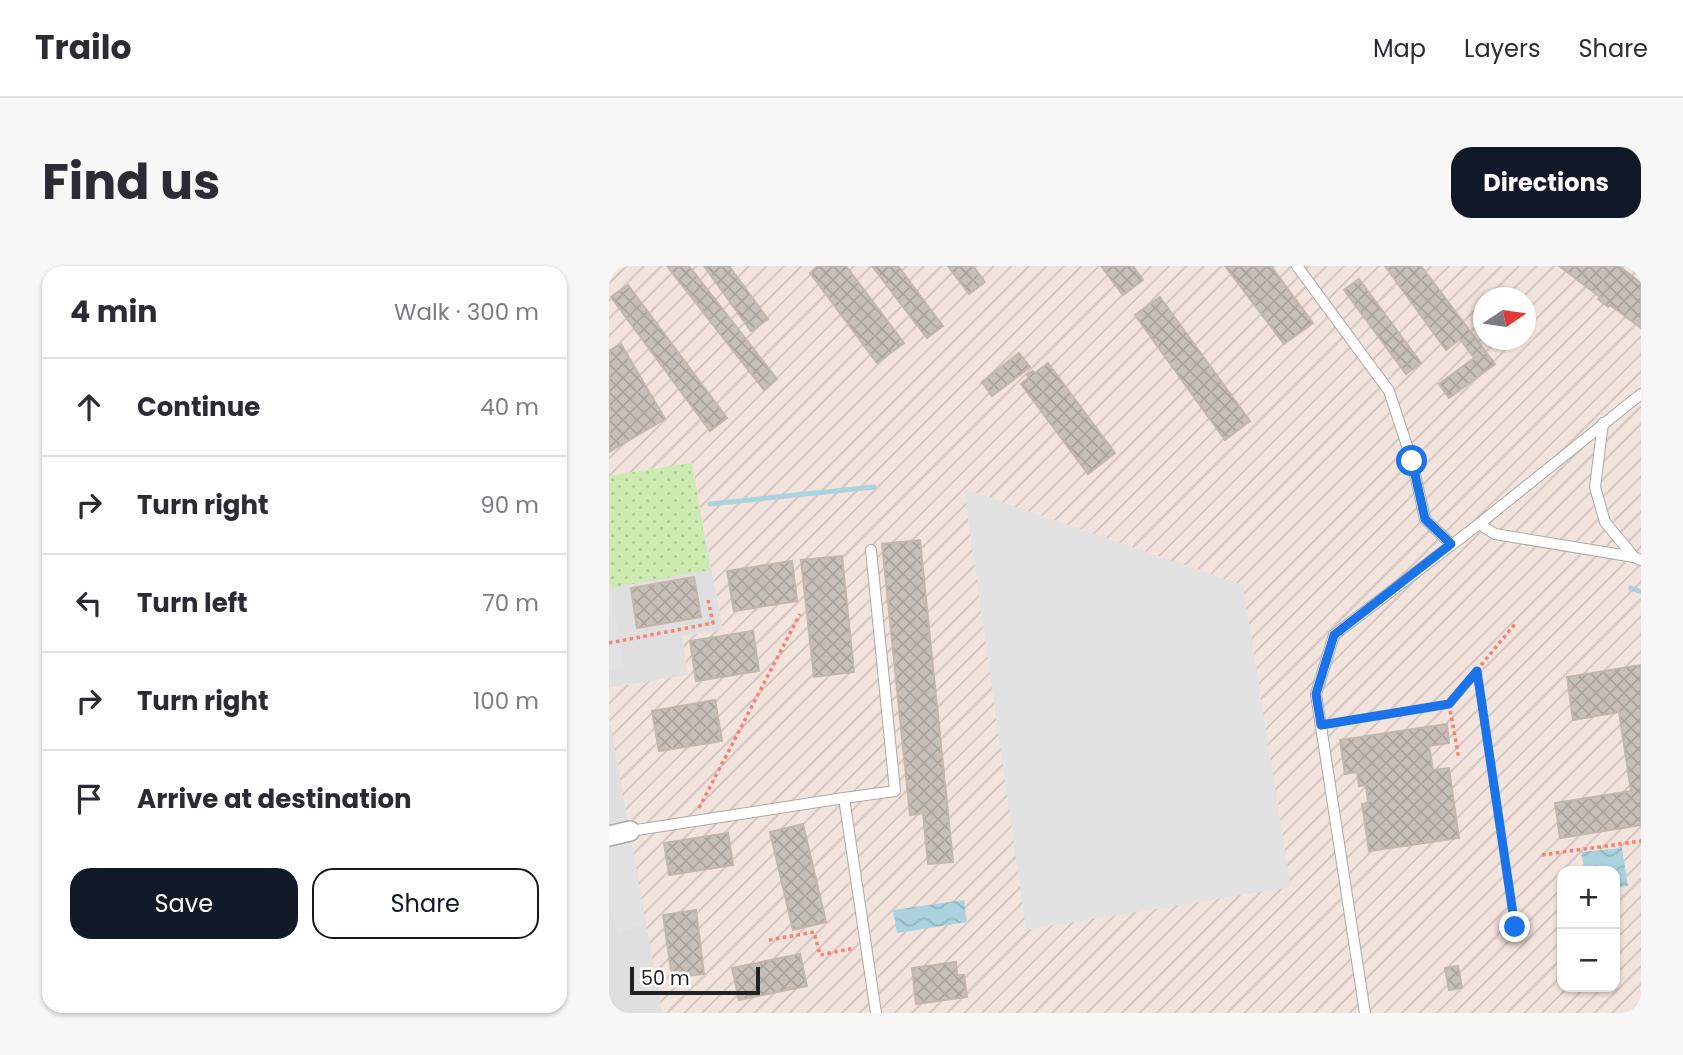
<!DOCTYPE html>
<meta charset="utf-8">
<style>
:root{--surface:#fff;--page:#f7f7f7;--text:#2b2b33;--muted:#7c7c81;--line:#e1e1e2;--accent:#111827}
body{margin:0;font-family:Poppins,sans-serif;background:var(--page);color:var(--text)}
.controls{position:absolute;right:21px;bottom:21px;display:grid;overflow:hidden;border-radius:14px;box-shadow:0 2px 5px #0004}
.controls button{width:63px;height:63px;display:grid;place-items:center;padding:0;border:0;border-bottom:2px solid var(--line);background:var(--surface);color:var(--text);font:35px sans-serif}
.compass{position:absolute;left:864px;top:21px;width:63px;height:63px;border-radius:50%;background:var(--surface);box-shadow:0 2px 5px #0004;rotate:77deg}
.scale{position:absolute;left:21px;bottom:18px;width:130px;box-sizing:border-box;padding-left:7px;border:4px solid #222;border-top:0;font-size:19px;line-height:24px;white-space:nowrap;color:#222;-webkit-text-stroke:5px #fff;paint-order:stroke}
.stop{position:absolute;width:21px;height:21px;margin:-16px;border:5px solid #1a73e8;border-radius:50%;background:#fff}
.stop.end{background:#1a73e8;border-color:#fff;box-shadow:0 2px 7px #0008}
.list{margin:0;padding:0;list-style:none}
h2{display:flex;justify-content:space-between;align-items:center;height:91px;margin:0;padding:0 28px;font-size:30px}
h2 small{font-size:23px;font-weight:400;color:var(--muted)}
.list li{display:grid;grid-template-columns:46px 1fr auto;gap:21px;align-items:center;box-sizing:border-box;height:98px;padding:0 28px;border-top:2px solid var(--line)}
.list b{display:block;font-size:26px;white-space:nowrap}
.list em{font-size:23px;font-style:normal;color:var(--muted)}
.actions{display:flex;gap:14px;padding:21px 28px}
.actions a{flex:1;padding:16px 0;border:2px solid var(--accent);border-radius:21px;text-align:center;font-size:24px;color:var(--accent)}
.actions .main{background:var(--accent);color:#fff}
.icon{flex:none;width:38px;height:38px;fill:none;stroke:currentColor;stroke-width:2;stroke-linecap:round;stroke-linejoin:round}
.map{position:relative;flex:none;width:1032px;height:747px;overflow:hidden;border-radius:21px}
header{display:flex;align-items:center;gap:42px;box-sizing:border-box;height:98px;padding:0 35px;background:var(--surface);border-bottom:2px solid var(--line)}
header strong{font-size:33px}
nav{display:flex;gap:38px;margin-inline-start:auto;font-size:24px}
.intro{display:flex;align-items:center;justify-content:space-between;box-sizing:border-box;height:168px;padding:0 42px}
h1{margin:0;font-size:49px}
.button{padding:18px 32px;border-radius:21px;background:var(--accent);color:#fff;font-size:24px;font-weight:700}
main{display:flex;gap:42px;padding:0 42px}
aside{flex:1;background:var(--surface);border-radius:21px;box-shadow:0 2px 5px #0004}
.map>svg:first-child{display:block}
.residential{fill:#e0dfdf}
.military{fill:url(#military-furrows);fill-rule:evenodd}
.grass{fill:url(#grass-dots)}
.parking{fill:#e2e2e2}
.water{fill:url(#water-waves)}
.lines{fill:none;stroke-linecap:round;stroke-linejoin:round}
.stream{stroke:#aad3df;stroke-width:5}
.building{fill:url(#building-cross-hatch);stroke:#c4b6ab;stroke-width:2}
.service-casing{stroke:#a9a9a9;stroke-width:12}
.minor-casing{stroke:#a9a9a9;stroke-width:22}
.path{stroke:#fa8072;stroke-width:3.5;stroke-dasharray:3.5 3.5;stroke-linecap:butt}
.service{stroke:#fff;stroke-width:10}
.minor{stroke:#fff;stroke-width:19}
.route{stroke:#1a73e8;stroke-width:9}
</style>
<header>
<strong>Trailo</strong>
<nav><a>Map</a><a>Layers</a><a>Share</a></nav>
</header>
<div class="intro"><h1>Find us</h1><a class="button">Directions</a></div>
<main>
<aside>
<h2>4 min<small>Walk · 300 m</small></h2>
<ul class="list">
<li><svg class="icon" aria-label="ahead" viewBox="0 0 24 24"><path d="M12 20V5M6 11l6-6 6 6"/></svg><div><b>Continue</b></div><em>40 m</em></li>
<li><svg class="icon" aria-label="right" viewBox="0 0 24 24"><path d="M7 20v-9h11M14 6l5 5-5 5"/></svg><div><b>Turn right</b></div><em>90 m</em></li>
<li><svg class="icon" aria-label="left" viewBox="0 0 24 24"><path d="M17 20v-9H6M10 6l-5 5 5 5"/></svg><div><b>Turn left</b></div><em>70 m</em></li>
<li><svg class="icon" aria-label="right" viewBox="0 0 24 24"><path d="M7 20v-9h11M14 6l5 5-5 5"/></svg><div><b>Turn right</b></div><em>100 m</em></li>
<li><svg class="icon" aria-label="arrive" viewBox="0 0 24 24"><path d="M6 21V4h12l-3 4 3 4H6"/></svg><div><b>Arrive at destination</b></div></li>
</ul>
<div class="actions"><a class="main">Save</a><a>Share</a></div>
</aside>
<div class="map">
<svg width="1032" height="747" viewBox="0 0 1032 747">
<defs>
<pattern id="military-furrows" width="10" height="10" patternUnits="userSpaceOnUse" patternTransform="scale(1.75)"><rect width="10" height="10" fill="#f3e3dd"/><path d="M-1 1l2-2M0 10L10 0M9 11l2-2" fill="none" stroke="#d0c2bd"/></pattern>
<pattern id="grass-dots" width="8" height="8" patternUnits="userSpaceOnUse" patternTransform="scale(1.75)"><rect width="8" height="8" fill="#cdebb0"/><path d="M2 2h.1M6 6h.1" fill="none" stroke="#b0c997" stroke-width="1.8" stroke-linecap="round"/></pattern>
<pattern id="water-waves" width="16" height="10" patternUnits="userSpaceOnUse" patternTransform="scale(1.75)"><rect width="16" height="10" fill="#aad3df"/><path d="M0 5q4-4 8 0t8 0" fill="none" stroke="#92b5bf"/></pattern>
<pattern id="building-cross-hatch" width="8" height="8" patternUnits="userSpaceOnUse" patternTransform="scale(1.75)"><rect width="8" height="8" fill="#c7bfb8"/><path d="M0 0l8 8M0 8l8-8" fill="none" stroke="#aba49e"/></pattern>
</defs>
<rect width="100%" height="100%" fill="#f2efe9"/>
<g class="residential">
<path d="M83 197 114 364 79 409 0 422V210Z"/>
<path d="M0 449 21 565 53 747H0Z"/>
</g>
<path class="military" d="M0 0H1032V747H53L0 449V422L79 409 73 370 114 364 83 197 0 210ZM874 32H916V74H874ZM953 605H1006V721H953Z"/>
<path class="grass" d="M83 197 101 304 2 322 0 313V210Z"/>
<g class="parking">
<path d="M355 223 634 319 682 621 417 664Z"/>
<path d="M0 315 15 402 0 404Z"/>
<path d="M21 573 36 658 10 666 0 639V577Z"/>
</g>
<g class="water">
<path d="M1013 582 1019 620 1006 622V605H976L972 586Z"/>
<path d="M355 634 358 656 288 667 284 644Z"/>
</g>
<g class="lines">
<g class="stream">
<path d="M101 238 265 221"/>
<path d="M1022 322 1032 326"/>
</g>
</g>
<g class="building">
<path d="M58 0H80L168 113 155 124Z"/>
<path d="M95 0H120L159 53 142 65Z"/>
<path d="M209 0H237L295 77 268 97 201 7Z"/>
<path d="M263 0H289L334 60 318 72Z"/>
<path d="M339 0H364L376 16 360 28Z"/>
<path d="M492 0H524L534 14 514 29Z"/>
<path d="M616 0H662L704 57 675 78Z"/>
<path d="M776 0H812L886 98 840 132 830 118 865 92 851 73 837 84Z"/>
<path d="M950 0H1010L1032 17V62L1001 39 999 41 989 33 991 31Z"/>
<path d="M750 13 812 97 797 108 735 24Z"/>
<path d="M19 19 118 152 101 165 2 31Z"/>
<path d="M551 31 641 155 616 174 526 49Z"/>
<path d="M12 78 56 153 0 186V85Z"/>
<path d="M410 87 421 101 383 130 373 116Z"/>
<path d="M439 97 506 187 479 208 412 118 420 111 418 109 424 105 426 107Z"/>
<path d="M311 274 344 596 319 598 314 547 301 549 273 278Z"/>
<path d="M233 290 245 406 205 411 192 294Z"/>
<path d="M183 295 188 335 125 345 118 305Z"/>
<path d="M85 311 92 351 28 362 22 322Z"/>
<path d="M144 365 150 405 87 415 81 375Z"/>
<path d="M1032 399V559L951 572 946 537 1022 525 1010 446 964 454 958 411Z"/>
<path d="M106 434 113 475 50 485 43 445Z"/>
<path d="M838 458 840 477 820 480 824 504 840 502 850 572 760 585 753 538 759 537 757 519 750 520 748 506 736 508 731 474Z"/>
<path d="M194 558 217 656 184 664 161 566Z"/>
<path d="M119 567 124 599 60 609 55 577Z"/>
<path d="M87 644 95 708 63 712 54 649Z"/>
<path d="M191 688 198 720 130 734 123 702Z"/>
<path d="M347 696 348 709H355L358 731 307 738 303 702Z"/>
<path d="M849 700 853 722 840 724 836 702Z"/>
</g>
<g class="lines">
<defs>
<g id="service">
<path d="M688 0 780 125 803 195 816 253 842 278"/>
<path d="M994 157 986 221 996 256 1025 291 1032 294"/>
<path d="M870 258 886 268 1025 291"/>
<path d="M262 284 286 525 235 532 267 747"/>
<path d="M21 565 235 532"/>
<path d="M756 747 707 428 725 369 870 258 1032 128"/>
</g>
<path id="minor" d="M0 570 21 565"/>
</defs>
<use href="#service" class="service-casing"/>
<use href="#minor" class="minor-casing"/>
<g class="path">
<path d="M0 377 104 357 99 334"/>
<path d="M868 405 906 661 915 671"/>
<path d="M840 438 850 493"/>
<path d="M724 457 840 438 906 358"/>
<path d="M90 542 191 348"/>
<path d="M933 589 1032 575"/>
<path d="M160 674 205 666 211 689 246 682"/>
</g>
<use href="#service" class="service"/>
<use href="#minor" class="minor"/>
</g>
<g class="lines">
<path class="route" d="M803 195 816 253 842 278 725 369 707 428 712 459 840 438 868 405 906 661"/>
</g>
</svg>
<div class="controls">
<button>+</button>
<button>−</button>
</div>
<svg class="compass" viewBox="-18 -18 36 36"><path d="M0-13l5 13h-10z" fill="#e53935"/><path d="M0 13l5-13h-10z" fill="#7c7c81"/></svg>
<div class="scale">50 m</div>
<div class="stop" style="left:803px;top:195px"></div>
<div class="stop end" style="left:906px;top:661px"></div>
</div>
</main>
